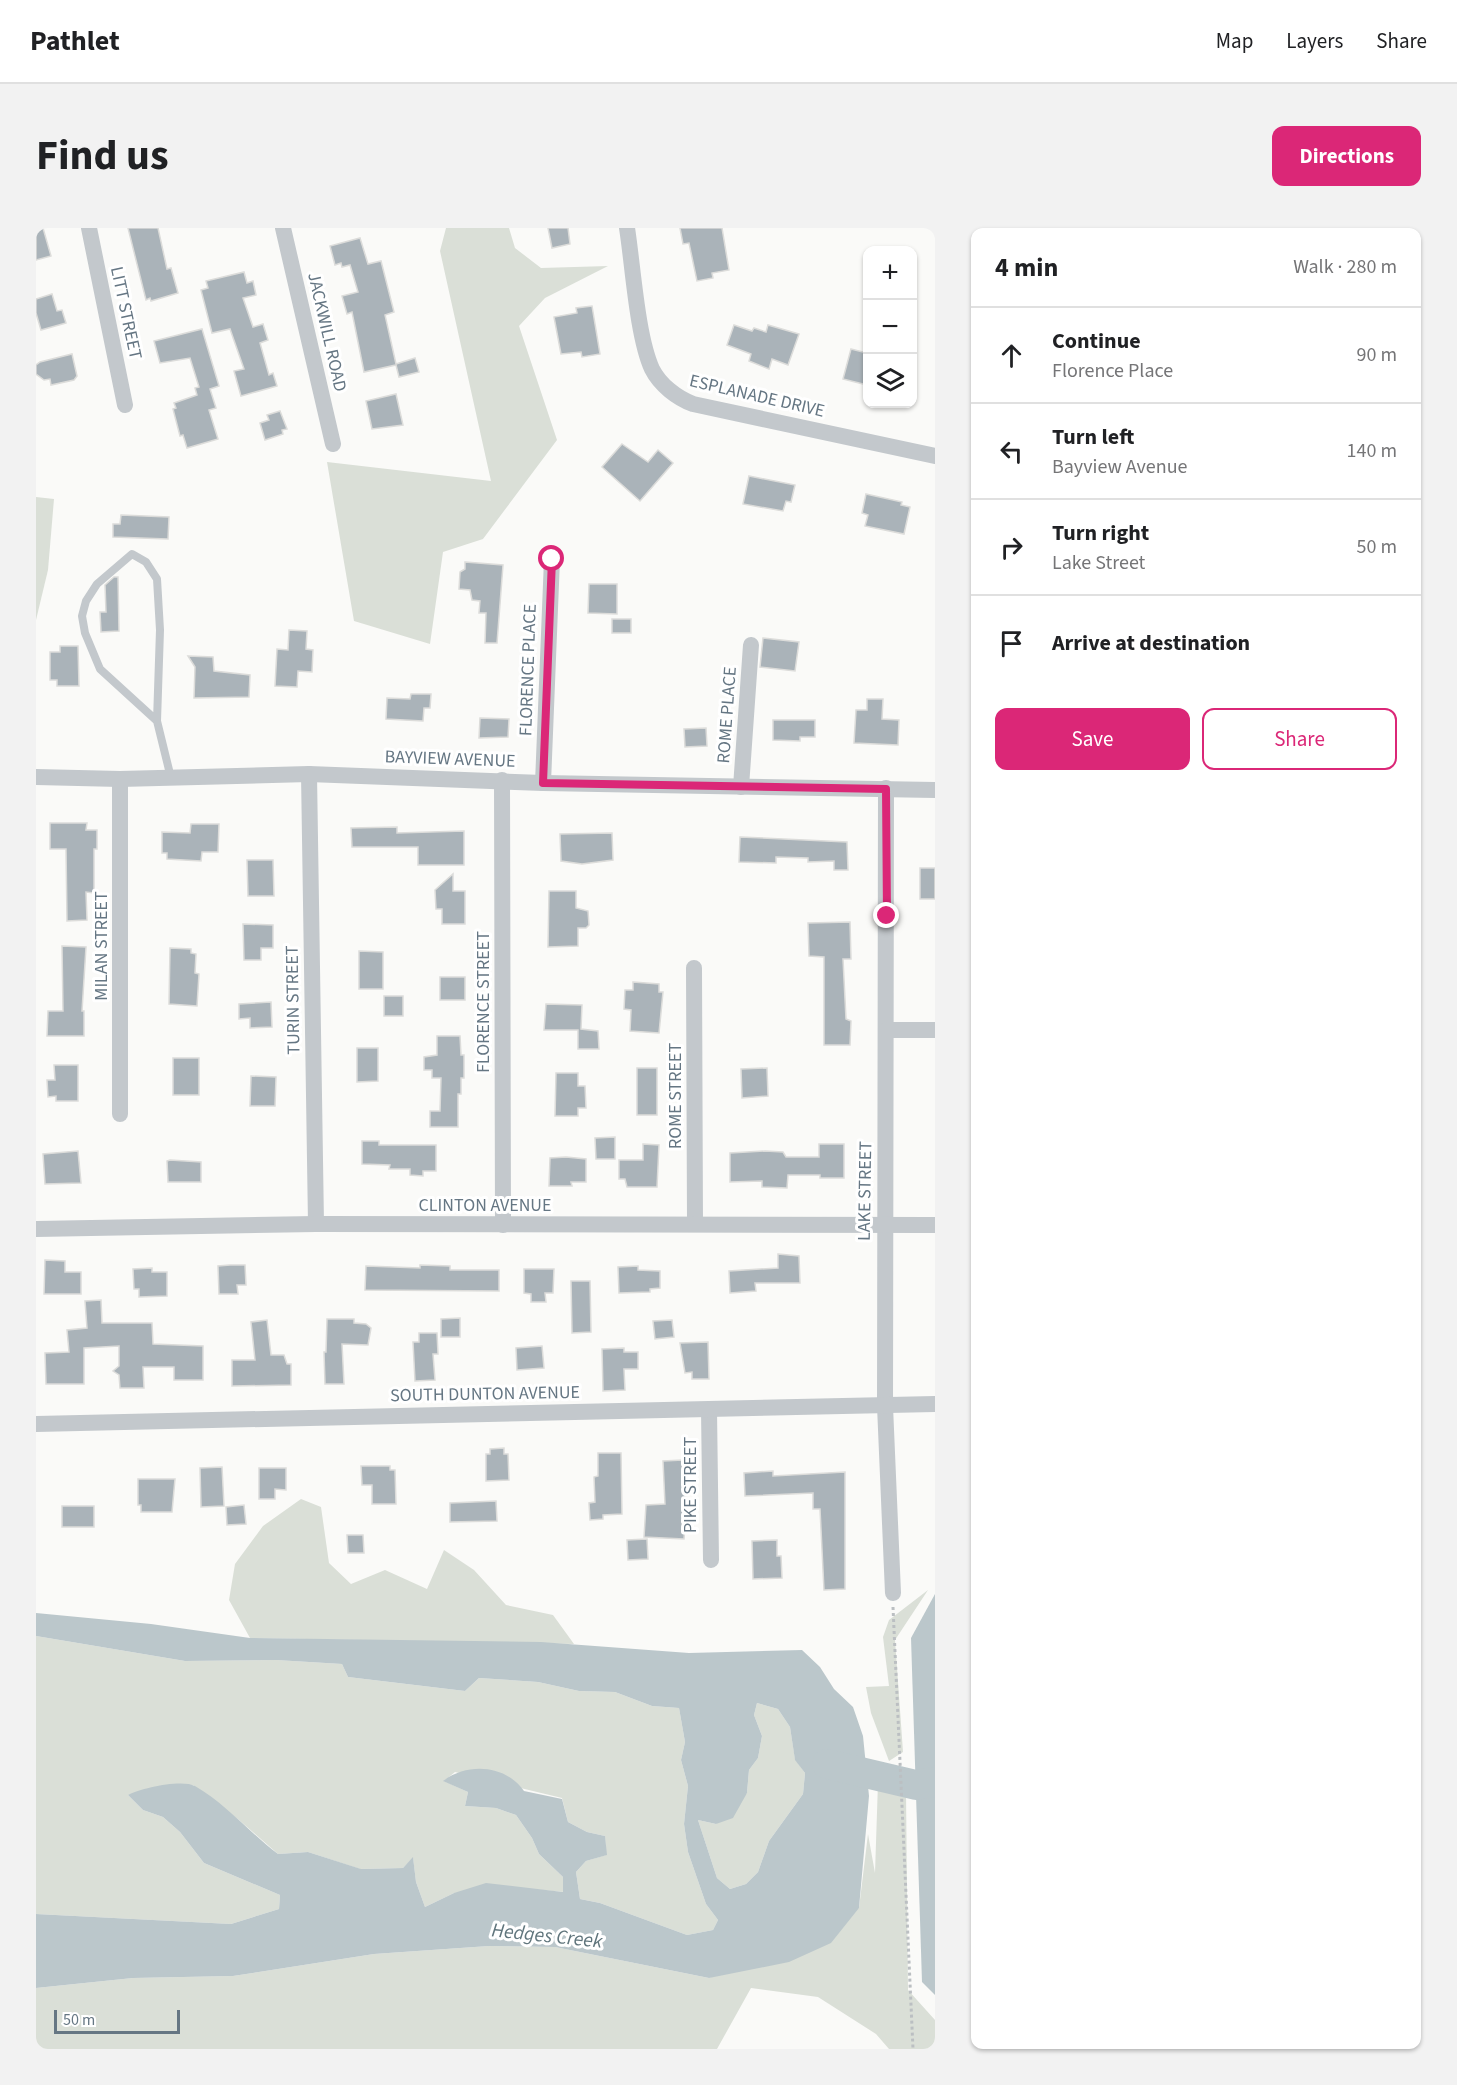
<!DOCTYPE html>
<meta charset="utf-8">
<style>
:root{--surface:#fff;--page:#f2f2f2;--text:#202124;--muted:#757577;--line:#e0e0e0;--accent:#db2777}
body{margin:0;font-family:"Source Sans 3",sans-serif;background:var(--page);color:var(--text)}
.controls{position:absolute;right:18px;top:18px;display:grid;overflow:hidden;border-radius:12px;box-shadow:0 2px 4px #0004}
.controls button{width:54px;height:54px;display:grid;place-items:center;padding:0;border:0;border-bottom:2px solid var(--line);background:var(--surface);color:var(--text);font:30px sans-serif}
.scale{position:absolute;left:18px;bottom:15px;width:126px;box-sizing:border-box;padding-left:6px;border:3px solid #657683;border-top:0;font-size:16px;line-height:21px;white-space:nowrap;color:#657683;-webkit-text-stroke:4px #fff;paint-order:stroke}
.stop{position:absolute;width:18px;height:18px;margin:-14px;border:4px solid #db2777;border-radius:50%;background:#fff}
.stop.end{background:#db2777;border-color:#fff;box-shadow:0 2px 6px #0008}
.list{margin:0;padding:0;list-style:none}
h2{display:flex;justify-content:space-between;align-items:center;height:78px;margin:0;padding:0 24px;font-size:26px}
h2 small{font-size:20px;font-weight:400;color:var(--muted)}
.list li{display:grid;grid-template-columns:39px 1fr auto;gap:18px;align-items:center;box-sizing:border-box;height:96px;padding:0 24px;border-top:2px solid var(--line)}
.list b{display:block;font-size:22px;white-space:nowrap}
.list p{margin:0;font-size:20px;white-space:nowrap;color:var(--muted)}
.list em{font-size:20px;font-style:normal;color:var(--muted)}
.actions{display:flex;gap:12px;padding:18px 24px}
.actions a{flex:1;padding:14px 0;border:2px solid var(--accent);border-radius:12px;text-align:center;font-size:21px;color:var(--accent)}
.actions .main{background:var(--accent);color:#fff}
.icon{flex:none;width:33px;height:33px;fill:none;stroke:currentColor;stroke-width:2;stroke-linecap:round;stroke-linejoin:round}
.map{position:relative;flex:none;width:899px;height:1821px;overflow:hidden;border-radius:12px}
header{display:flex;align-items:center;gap:36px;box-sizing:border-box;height:84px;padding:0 30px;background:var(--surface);border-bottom:2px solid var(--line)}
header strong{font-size:28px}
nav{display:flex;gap:33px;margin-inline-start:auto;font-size:21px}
.intro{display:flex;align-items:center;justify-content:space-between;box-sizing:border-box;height:144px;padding:0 36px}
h1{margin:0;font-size:42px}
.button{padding:15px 27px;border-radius:12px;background:var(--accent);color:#fff;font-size:21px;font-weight:700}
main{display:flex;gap:36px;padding:0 36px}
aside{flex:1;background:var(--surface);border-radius:12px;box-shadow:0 2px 4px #0004}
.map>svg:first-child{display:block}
.green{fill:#dadfd7}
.water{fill:#bbc7cb;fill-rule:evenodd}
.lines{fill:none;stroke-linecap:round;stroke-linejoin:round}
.river{stroke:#bbc7cb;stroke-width:30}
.building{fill:#aab3b9;stroke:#dcdcda;stroke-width:1.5}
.path{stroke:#bbbfc2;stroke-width:3;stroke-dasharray:3 3;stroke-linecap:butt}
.service{stroke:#c3c8cc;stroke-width:8}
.minor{stroke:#c3c8cc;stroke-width:16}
.route{stroke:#db2777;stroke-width:8}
.labels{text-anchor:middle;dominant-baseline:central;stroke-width:6;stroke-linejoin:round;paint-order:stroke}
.street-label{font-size:18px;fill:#657683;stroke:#fff}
.water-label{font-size:20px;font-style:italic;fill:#60757c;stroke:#fff}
</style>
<header>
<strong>Pathlet</strong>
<nav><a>Map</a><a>Layers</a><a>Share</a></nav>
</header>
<div class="intro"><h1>Find us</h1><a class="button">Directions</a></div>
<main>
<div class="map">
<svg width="899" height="1821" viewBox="0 0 899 1821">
<rect width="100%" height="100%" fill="#fafaf8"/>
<g class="green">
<path d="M410 0H473L479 20 505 40 572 38 509 70 483 98 521 212 447 311 407 324 394 416 318 393 291 234 455 253 404 23Z"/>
<path d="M0 269 18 271 12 342 0 392Z"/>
<path d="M265 1271 285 1279 293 1335 315 1356 349 1342 391 1361 408 1322 438 1342 470 1377 517 1387 538 1416 214 1410 193 1372 199 1336 227 1298Z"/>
<path d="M892 1362 859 1412 867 1524 853 1533 835 1485 830 1459 853 1458 847 1409 853 1392Z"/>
<path d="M0 1408 149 1433 240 1432 306 1436 312 1449 429 1463 443 1450 502 1454 543 1463 579 1464 616 1478 643 1480 649 1514 645 1532 652 1558 648 1596 652 1624 670 1676 682 1692 677 1702 651 1707 564 1675 544 1671 540 1644 550 1633 570 1627 569 1608 551 1604 532 1594 526 1570 419 1544 408 1553 432 1564 429 1578 460 1580 480 1587 496 1610 503 1626 527 1649 528 1664 494 1661 418 1665 389 1679 380 1654 377 1630 367 1640 324 1641 272 1624 242 1626 203 1592 157 1557 92 1567 107 1582 127 1589 144 1604 168 1635 244 1667 243 1681 195 1696 0 1686Z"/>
<path d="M721 1475 742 1481 754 1499 759 1531 769 1545 767 1566 733 1613 722 1644 710 1656 694 1661 681 1650 662 1592 680 1596 711 1565 713 1542 722 1530 726 1508 718 1487Z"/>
<path d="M842 1554 870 1563 872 1762 899 1792V1821H853L840 1806 782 1769 715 1760 681 1821H0V1760L97 1750 197 1748 338 1726 453 1718 519 1719 673 1750 823 1680 832 1606 839 1645Z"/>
</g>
<g class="water">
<path d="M899 1366V1767L886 1754 875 1410Z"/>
<path d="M0 1385 115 1396 214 1410 505 1414 653 1425 766 1422 784 1439 798 1461 817 1479 827 1508 833 1568 823 1680 795 1715 753 1734 673 1750 519 1719 453 1718 338 1726 197 1748 97 1750 0 1760V1686L195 1696 243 1681 244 1667 168 1635 144 1604 127 1589 107 1582 92 1567C105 1560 146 1551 159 1558 190 1576 214 1605 242 1626L272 1624 325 1641 367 1640 377 1629 380 1654 389 1679 418 1665 450 1655 527 1664V1649L503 1626 496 1610 480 1587 460 1580 429 1578 432 1564 407 1553C432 1534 470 1537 488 1563L526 1571 532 1594 551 1604 569 1608 571 1627 550 1633 540 1644 544 1671 564 1675 651 1707 677 1702 682 1692 670 1676 652 1624 648 1596 652 1558 645 1532 649 1514 643 1480 616 1478 579 1464 543 1463 502 1454 443 1450 429 1463 312 1449 306 1436 240 1432 149 1433 0 1408ZM721 1475 742 1481 754 1499 759 1532 769 1545 767 1566 733 1613 722 1644 710 1656 694 1661 681 1650 662 1592 680 1596 697 1590 711 1565 713 1542 722 1530 726 1508 718 1487Z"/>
</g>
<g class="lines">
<path class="river" d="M791 1536 880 1557 899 1554"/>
</g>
<g class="building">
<path d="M0 0H7L15 28 0 32Z"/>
<path d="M92 0H122L131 41 135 40 142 65 115 73 114 70 110 72Z"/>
<path d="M512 0H532L534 16 516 20Z"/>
<path d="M644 0H686L693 42 676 45 677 50 661 53 653 15 647 16Z"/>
<path d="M324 10 332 36 345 33 358 84 349 87 360 136 379 130 383 144 363 149 360 137 328 144 316 84 311 86 306 68 322 64 314 37 306 39 305 35 299 37 294 18Z"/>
<path d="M208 44 211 55 217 53 220 67 207 70 217 99 227 96 232 112 224 115 233 147 237 145 241 158 205 168 198 143 208 141 194 101 176 105 165 62 172 60 170 53Z"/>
<path d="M16 66 21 83 26 82 30 95 5 102 0 85V71Z"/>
<path d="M556 78 564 126 546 129 545 124 525 126 518 89 541 85 540 80Z"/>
<path d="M698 97 716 103 718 100 730 104 732 97 763 106 752 137 736 131 733 141 713 133 715 126 691 117Z"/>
<path d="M166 101 183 158 174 161 180 180 173 182 182 211 151 220 147 207 144 208 137 181 140 180 138 175 161 167 159 160 163 159 154 130 124 135 118 113Z"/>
<path d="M815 121 831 125V157L807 151Z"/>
<path d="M36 126 41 148 38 152 15 157 14 151 8 152 0 146V137L4 134Z"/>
<path d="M360 166 367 197 336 201 330 173Z"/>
<path d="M244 183 251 201 246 202 247 206 229 212 224 195 233 192 231 187Z"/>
<path d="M586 216 612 234 622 222 637 235 604 273 566 239Z"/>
<path d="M713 248 759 257 755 274 750 273 747 283 707 276Z"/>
<path d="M830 266 866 274 865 277 874 279 868 306 829 298 832 287 826 285Z"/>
<path d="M85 287 133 289 132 311 77 309V296H84Z"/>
<path d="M429 334 467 337 461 415H449L450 385H443L444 373 436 372 434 362 423 361 424 344 429 341Z"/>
<path d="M78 349H82L83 403 65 404 64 384H70L69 357Z"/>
<path d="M553 356H581V386L552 385Z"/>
<rect x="576" y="391" width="19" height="14"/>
<path d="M253 402 271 403 270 421 277 422 276 444 262 443 261 459 239 458 241 421 252 422Z"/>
<path d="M727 410 763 414 759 443 724 439Z"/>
<path d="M24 418H42L43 458H21V452H14V424H24Z"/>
<path d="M152 428 177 429 178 443 214 447 213 469 158 470 159 439Z"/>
<path d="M375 466H395L394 480H388L387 493 350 491 351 470 374 471Z"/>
<path d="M831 471H847L846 491 863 492 862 517 818 515 820 482H831Z"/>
<path d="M444 490 473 491 472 509 443 510Z"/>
<path d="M737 492H779V509H764V513L737 512Z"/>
<path d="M670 500 671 518 649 519 648 501Z"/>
<path d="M14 595H51L50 602H61V621H58V665L50 664 51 692 31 693 30 621H14Z"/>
<path d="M155 596H183L182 624H166L165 633 131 631V625H126V604L154 605Z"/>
<path d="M361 599V605L428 603V637H382V619H316L315 600Z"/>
<path d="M576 605 577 632 546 636 525 633 524 606Z"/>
<path d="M704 609 811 614 812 642H798V633L772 634V630L740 629V635L703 634Z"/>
<path d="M211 632H237L238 668H212Z"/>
<rect x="884" y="640" width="15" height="31"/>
<path d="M417 646V663H429V696H406V681H400L399 662Z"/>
<path d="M513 663H540V680L552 683 553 697 550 700H542V718L512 719Z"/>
<path d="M814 694 815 731H807L810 791 815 793 814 817H788V729L773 728 772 695Z"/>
<path d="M207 696 237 697V720H225V732H208Z"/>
<path d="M26 718 50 719 46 783H48V808H11L12 783H27Z"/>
<path d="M134 720 155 721V725L160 726 159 745 163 746 161 778 133 776Z"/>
<path d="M323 723 347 724V761H323Z"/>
<rect x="404" y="749" width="25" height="23"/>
<path d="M597 754 623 756V764H627L623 805 594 803 595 782 588 781 589 762H597Z"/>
<rect x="348" y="768" width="19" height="20"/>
<path d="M235 774 236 799 214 800V790L203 791V776Z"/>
<path d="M510 776 546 777 545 801 562 803 563 821H542V802H508Z"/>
<path d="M401 808H424L425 827H428V850H425V866H422V899H394V883H404L405 850H396V842H388V829L401 827Z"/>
<path d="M321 820H342V853L321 854Z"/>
<rect x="137" y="830" width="26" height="37"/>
<path d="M18 837H42V873H20V868L12 869 11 852H19Z"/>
<rect x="601" y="840" width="20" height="47"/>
<path d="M731 840 732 868 706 870 705 841Z"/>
<path d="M520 845H542V858H549L550 880H542V888H519Z"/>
<path d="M215 848 240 849 239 878H214Z"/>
<path d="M579 909V931H560L559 910Z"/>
<path d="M326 913H343V917H400V943H387V948L374 947V941H353L354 937 326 936Z"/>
<path d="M607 916 623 917 621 959H591L589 951H583V932H607Z"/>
<path d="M783 916H808V950H784V947H752L751 960 726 959V953L694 954V925L729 923 747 924 750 929H783Z"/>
<path d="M42 923 45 955 9 956 7 926Z"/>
<path d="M530 929 550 931V954H535L536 958H513L514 930Z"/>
<path d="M134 932 165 934V954H132L131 933Z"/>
<path d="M742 1026 763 1028 764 1055H719L720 1063 694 1065 693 1043 742 1040Z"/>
<path d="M9 1032 29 1033V1044H45V1066H8Z"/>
<path d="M194 1037H209L210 1057H201L202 1066H183L182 1038Z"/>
<path d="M384 1037 414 1038V1042H463V1063L329 1062 330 1038 384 1040Z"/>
<path d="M602 1038V1042L624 1043V1060L614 1061V1064L583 1065 582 1039Z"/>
<path d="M116 1040V1044H131V1068L103 1069V1061H98L97 1041Z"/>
<path d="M488 1041H518L517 1065H509L510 1074H495V1066L488 1065Z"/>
<path d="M535 1053H554L555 1104 536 1105Z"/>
<path d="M65 1072 66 1095H116L117 1116 167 1118V1152H138V1139H107L108 1160H84L83 1147 77 1143 83 1138V1118L48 1120V1156H10L9 1125 33 1124 31 1102 51 1100 49 1073Z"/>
<path d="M424 1090V1109H405V1091Z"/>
<path d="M291 1091H318V1095L330 1096 335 1100 332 1117 306 1116 308 1156H289L288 1124H290Z"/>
<path d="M231 1092 235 1127H248L251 1136H255V1157L196 1158V1132H219L215 1094Z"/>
<path d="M636 1092 638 1109 619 1111 617 1093Z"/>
<path d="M383 1105H401L402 1126H397L399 1152 379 1153 377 1114H383Z"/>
<path d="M672 1114 673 1151H656V1144L649 1145 644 1115Z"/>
<path d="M506 1118 508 1140 481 1142 480 1120Z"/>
<path d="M588 1120V1124H602V1141H588L589 1162 567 1163 566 1121Z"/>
<path d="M468 1220V1226H472L473 1252 450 1253V1226H454V1221Z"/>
<path d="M562 1225H585L586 1286 567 1287V1291L554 1292 553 1275 559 1274 558 1249 562 1248Z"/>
<path d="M647 1232 651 1274 648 1311 608 1309 610 1277 629 1276 627 1233Z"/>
<path d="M325 1238H354V1242H359L360 1276H336V1257H326Z"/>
<path d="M186 1239 188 1278 165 1279 164 1240Z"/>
<path d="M223 1240H250V1262L239 1261V1271H223Z"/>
<path d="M737 1243V1248L809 1244V1361L788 1362 784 1281H777V1265L709 1268 708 1245Z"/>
<path d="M102 1251H139L136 1284H105V1277H102Z"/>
<path d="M460 1273 461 1293 414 1294V1275Z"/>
<path d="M208 1277 210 1296 191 1297 190 1279Z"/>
<rect x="26" y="1278" width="32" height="21"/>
<path d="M311 1307H327L328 1325H312Z"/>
<path d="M611 1311 612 1331 592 1332 591 1312Z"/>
<path d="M741 1312V1328H745L746 1350 717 1351 716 1313Z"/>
</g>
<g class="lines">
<path class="path" d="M857 1379 877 1821"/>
<path class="service" d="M121 493 124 402 121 351 110 334 96 326 61 356 50 373 46 388 49 405 64 441 121 493 135 550"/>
<g class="minor">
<path d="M53 0 89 177"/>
<path d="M247 0 297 216"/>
<path d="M591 0C597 38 601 108 616 141 624 157 641 170 657 176L899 228"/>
<path d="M273 546 280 996"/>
<path d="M0 549 84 551 273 546 507 555 899 562"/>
<path d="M84 551V886"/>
<path d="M466 552 467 997"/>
<path d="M507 555 516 331"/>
<path d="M705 559 715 417"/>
<path d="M850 560 849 1178 857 1365"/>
<path d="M658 740 659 995"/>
<path d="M851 802H899"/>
<path d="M0 1001 280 996 899 997"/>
<path d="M673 1182 675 1332"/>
<path d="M0 1196 899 1176"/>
</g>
</g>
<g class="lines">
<path class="route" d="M516 331 507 555 850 561 851 688"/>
</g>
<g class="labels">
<g class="street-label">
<text transform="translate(90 85) rotate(78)">LITT STREET</text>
<text transform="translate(291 104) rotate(77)">JACKWILL ROAD</text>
<text transform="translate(721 168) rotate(13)">ESPLANADE DRIVE</text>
<text transform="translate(492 442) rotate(-88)">FLORENCE PLACE</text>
<text transform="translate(691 487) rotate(-86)">ROME PLACE</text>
<text transform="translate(414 531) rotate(2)">BAYVIEW AVENUE</text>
<text transform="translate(65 718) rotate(-90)">MILAN STREET</text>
<text transform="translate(257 772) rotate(-91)">TURIN STREET</text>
<text transform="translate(447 774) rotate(-90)">FLORENCE STREET</text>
<text transform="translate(639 868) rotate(-90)">ROME STREET</text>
<text transform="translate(829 963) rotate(-89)">LAKE STREET</text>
<text x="449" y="977">CLINTON AVENUE</text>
<text transform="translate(449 1166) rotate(-1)">SOUTH DUNTON AVENUE</text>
<text transform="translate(654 1257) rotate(-90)">PIKE STREET</text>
</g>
<g class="water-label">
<text transform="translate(511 1708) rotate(6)">Hedges Creek</text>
</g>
</g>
</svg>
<div class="controls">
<button>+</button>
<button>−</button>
<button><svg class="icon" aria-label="layers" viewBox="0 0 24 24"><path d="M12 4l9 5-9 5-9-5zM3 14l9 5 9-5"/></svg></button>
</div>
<div class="scale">50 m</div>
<div class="stop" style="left:516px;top:331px"></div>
<div class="stop end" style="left:851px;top:688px"></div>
</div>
<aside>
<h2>4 min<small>Walk · 280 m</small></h2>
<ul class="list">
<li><svg class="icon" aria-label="ahead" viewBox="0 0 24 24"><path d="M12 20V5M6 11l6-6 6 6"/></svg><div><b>Continue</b><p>Florence Place</p></div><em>90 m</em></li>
<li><svg class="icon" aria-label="left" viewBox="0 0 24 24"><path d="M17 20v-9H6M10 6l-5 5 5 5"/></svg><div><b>Turn left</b><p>Bayview Avenue</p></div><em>140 m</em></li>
<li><svg class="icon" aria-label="right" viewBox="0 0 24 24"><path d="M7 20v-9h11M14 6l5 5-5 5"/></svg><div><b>Turn right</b><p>Lake Street</p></div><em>50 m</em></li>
<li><svg class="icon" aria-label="arrive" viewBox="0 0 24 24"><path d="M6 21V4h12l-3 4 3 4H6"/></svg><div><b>Arrive at destination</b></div></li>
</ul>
<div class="actions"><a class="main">Save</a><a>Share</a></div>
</aside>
</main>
